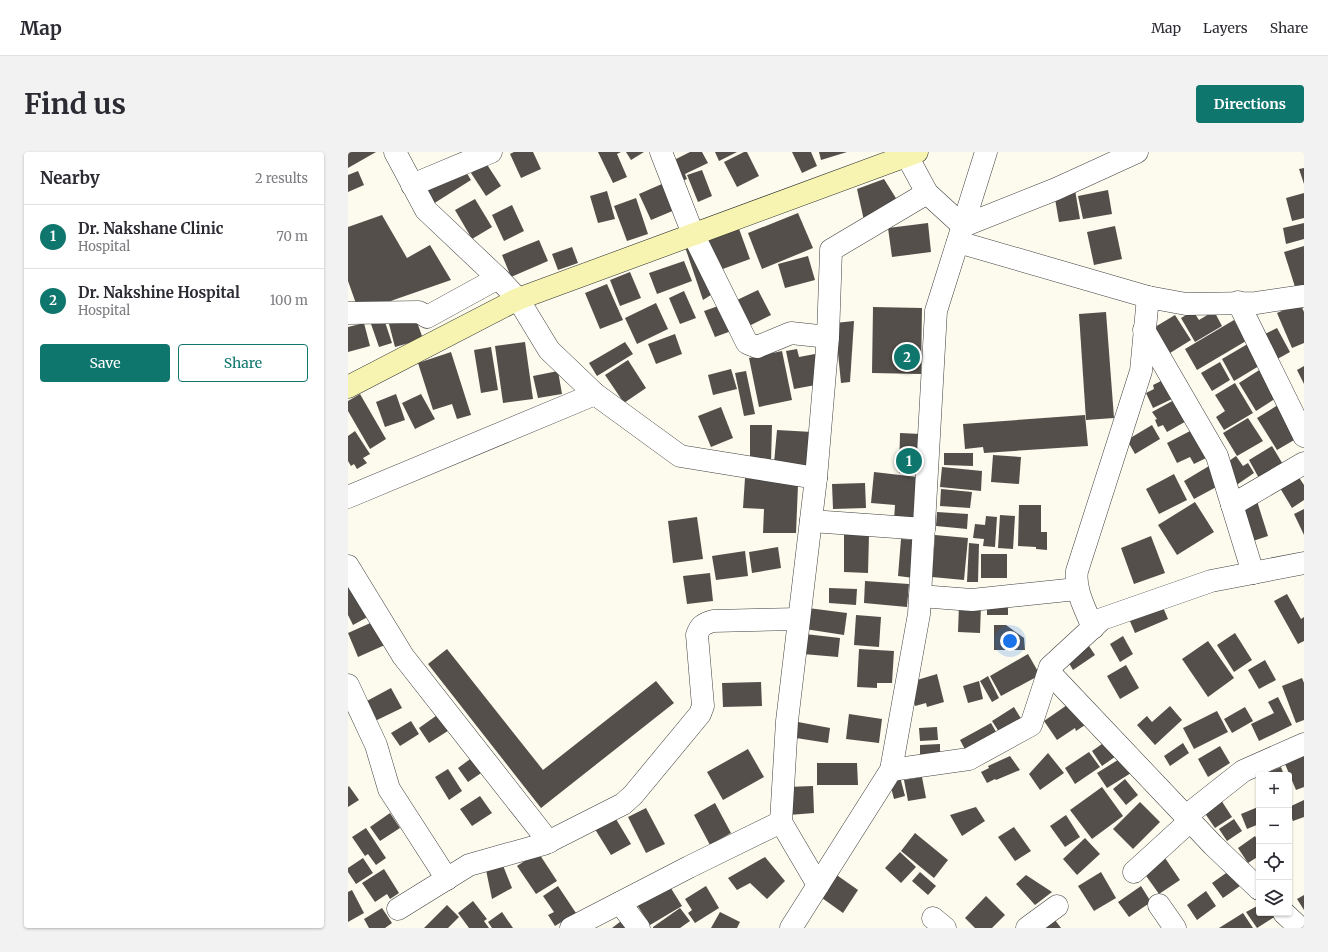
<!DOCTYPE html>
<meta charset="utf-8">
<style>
:root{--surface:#fff;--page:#f2f2f3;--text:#2b2b33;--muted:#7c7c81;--line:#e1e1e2;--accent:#0f766e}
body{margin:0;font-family:Merriweather,serif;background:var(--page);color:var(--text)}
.controls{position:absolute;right:12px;bottom:12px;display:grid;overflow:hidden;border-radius:4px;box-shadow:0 1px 3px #0004}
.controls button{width:36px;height:36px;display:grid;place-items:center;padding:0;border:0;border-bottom:1px solid var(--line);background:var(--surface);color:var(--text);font:20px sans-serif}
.you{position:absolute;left:662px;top:489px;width:14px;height:14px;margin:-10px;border:3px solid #fff;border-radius:50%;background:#1a73e8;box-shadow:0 0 0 6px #1a73e833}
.badge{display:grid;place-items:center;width:26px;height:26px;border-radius:50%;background:var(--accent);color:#fff;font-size:13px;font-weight:700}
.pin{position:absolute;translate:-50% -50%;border:2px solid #fff;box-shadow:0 1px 4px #0006}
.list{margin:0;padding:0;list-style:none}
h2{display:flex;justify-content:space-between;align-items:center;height:52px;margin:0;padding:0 16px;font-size:17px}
h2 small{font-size:13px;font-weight:400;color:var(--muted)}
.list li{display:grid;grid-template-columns:26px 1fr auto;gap:12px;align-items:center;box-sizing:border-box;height:64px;padding:0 16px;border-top:1px solid var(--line)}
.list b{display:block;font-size:15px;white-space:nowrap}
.list p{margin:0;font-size:13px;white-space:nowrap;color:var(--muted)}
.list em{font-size:13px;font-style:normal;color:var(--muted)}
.actions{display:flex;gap:8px;padding:12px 16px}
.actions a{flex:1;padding:9px 0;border:1px solid var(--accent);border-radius:4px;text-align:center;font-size:14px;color:var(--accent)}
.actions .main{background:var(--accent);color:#fff}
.icon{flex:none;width:22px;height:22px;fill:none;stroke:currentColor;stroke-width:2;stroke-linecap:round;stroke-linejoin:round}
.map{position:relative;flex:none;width:956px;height:776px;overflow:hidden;border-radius:4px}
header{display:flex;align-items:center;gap:24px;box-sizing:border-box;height:56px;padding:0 20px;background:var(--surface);border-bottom:1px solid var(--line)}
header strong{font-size:19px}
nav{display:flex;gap:22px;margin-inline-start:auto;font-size:14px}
.intro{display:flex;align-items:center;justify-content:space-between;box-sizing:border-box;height:96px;padding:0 24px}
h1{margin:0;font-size:28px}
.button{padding:10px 18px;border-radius:4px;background:var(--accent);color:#fff;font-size:14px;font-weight:700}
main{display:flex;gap:24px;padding:0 24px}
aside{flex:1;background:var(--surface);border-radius:4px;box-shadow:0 1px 3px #0004}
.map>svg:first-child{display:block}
.building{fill:#544f4a}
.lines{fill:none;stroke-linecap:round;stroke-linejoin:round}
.street-casing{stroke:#3f3f3f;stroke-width:23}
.secondary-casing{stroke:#2e2e2e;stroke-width:23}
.street{stroke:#fff;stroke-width:22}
.secondary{stroke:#f6f4b0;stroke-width:22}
</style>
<header>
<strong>Map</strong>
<nav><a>Map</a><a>Layers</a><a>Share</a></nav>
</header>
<div class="intro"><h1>Find us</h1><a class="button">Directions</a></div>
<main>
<aside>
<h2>Nearby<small>2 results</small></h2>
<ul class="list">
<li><span class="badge">1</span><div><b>Dr. Nakshane Clinic</b><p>Hospital</p></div><em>70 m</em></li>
<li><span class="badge">2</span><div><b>Dr. Nakshine Hospital</b><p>Hospital</p></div><em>100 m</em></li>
</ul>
<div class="actions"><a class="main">Save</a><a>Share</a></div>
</aside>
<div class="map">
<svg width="956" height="776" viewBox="0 0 956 776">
<rect width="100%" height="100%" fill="#fdfbee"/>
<g class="building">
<path d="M0 0H28L0 16Z"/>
<path d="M166 0H185L193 17 173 26 162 2Z"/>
<path d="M250 0H273L269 2 279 25 265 31Z"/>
<path d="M278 0H296L283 8Z"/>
<path d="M342 0H354L360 11 337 22 339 27 334 29 324 9Z"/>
<path d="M367 0H389L371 9Z"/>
<path d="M396 0H399L411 24 389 35 376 10Z"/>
<path d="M444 0H463L469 14 454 21Z"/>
<path d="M471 0H499L473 8Z"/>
<path d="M138 11 153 34 138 44 123 21Z"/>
<path d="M115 15 123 28 85 52 76 38Z"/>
<path d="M956 16V32L951 17Z"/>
<path d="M354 18 364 44 350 50 339 23Z"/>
<path d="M10 19 16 33 0 40V23Z"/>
<path d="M536 27 551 51 517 73 509 37Z"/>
<path d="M323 28 334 55 303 68 291 42Z"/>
<path d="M727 38 732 67 711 70 706 41Z"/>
<path d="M760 38 764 62 735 67 730 44Z"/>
<path d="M259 39 267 67 250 71 242 44Z"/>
<path d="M956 41V66L944 69 938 46Z"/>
<path d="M288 46 300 82 279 89 266 54Z"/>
<path d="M127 47 144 75 124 87 107 58Z"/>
<path d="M164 53 176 79 156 89 144 63Z"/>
<path d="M450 61 465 96 414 117 400 81Z"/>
<path d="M34 63 59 106 82 93 103 128 11 160 0 129V75Z"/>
<path d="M580 71 583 100 544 105 540 76Z"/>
<path d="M956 71V87L938 92 935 76Z"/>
<path d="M390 74 402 107 372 118 359 85Z"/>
<path d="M767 74 774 107 746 113 739 80Z"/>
<path d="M191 88 200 109 163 125 154 103Z"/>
<path d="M336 92 347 93 366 141 355 148Z"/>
<path d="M956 94V136L948 138 936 100Z"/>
<path d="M224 95 230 111 210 118 204 102Z"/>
<path d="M460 104 467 128 437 136 430 112Z"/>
<path d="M336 109 344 129 309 142 301 121Z"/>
<path d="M282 120 293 146 272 154 262 128Z"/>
<path d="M259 132 275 168 252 177 237 141Z"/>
<path d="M410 138 423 163 399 175 387 149Z"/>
<path d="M336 139 348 166 332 172 321 146Z"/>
<path d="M308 151 320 177 289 192 277 166Z"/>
<path d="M952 151 956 160V191L944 196 929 161Z"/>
<path d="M376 152 386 178 367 185 356 159Z"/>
<path d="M525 155 574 156 573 222 524 221Z"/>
<path d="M845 159 851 168 866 159 874 174 847 190 833 166Z"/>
<path d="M758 160 766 266 738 268 731 162Z"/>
<path d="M827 163 843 188 822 201 807 175Z"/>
<path d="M67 164 75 187 47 195 41 172Z"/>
<path d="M36 167 44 191 31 195 23 172Z"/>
<path d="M886 168 898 189 849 218 837 197Z"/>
<path d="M506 169 502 230 493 231 487 171Z"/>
<path d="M16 171 22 194 0 200V175Z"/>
<path d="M929 176 942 200 924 210 911 185Z"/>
<path d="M327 182 334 202 308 212 300 192Z"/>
<path d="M177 190 185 247 155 251 147 194Z"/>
<path d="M277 190 285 202 249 224 241 211Z"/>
<path d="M903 190 916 211 886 229 874 207Z"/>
<path d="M143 195 150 238 133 241 126 198Z"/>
<path d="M449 197 451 205 467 202 473 232 446 237 438 199Z"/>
<path d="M434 199 444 248 411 255 401 206Z"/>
<path d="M103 200 123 263 109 267 104 252 85 258 70 211Z"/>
<path d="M280 208 298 236 276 251 257 223Z"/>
<path d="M872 210 882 228 864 239 853 221Z"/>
<path d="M956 214V232L949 218Z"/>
<path d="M916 215 933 243 908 259 891 231Z"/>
<path d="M383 217 389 237 365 243 360 223Z"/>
<path d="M210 219 214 242 190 246 185 224Z"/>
<path d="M398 219 407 262 396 264 387 221Z"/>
<path d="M815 228 824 247 805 256 798 241 806 237 805 233Z"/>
<path d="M887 231 905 261 876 278 868 265 877 259 867 243Z"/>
<path d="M12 242 38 287 22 297 0 259V249Z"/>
<path d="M48 242 57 268 37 275 28 250Z"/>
<path d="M73 242 87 267 67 277 54 251Z"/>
<path d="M828 247 842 267 819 280 815 273 810 275 807 268 809 267 804 260Z"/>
<path d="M933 251 953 284 929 298 909 266Z"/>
<path d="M373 255 385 286 363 295 350 264Z"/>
<path d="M737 263 740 294 636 301 635 295 617 297 615 272Z"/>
<path d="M900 266 915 289 889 304 875 281Z"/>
<path d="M402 273H424L423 311H402Z"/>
<path d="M804 273 812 287 787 302 779 288Z"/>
<path d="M846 277 860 305 846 312 842 305 829 311 819 291Z"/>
<path d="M429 278 464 280 461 314 426 311Z"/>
<path d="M7 279 22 302 15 306 19 311 9 317 6 312 3 314 0 309V284Z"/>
<path d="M552 281 573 282 572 322 551 321Z"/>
<path d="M924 294 936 314 912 328 901 308Z"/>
<path d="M596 301H625V314L596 313Z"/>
<path d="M645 303 673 305 671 332 643 330Z"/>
<path d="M888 304 895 314 900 311 906 321 887 334 874 314Z"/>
<path d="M861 314 872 333 846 347 836 329Z"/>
<path d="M594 315 634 319 633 339 592 335Z"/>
<path d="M526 320 569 325 565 370 546 368 547 353 523 351Z"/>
<path d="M826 322 839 348 811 362 798 337Z"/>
<path d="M950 324 956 333V348L944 356 932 336Z"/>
<path d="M397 326 450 333 448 381H415L416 357 395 356Z"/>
<path d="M517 331 518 356 485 357 484 332Z"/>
<path d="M593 337 624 340 622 356 592 354Z"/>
<path d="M909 349 920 384 905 389 894 354Z"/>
<path d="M847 350 866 380 829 403 810 373Z"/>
<path d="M671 353H693V380H699V398L688 397V395L670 394Z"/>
<path d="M956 357V383L946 362Z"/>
<path d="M589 360 620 362 619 377 588 374Z"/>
<path d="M652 363 667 364 665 397 650 396Z"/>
<path d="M638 364 649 365 647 395 635 394 636 387 625 386 627 372 637 373Z"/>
<path d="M349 365 355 407 325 411 320 369Z"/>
<path d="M496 382 521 383 520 421 496 420Z"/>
<path d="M587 383 620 386 616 428 584 425Z"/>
<path d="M803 384 817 421 786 432 773 396Z"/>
<path d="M553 387 569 388 566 426 550 424Z"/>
<path d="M621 391 631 392 630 430H619Z"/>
<path d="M430 395 433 416 404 421 401 400Z"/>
<path d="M397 399 400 424 368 428 364 404Z"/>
<rect x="633" y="402" width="26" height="24"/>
<path d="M362 421 365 449 339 452 335 424Z"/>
<path d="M0 429 25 462 5 473 0 463Z"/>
<path d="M517 429 561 432 559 455 516 451Z"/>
<path d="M481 436 509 437 508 453 481 451Z"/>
<path d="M939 442 953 467 956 465V489L950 492 926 449Z"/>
<path d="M639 451 660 452V463H639Z"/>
<path d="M611 453 633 454 632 481 610 480Z"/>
<path d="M814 453 820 467 787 481 781 467Z"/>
<path d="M460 456 499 461 496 483 457 477Z"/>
<path d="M508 463 533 465 531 495 506 493Z"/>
<path d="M29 468 39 492 10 505 0 481Z"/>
<path d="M646 473H658L676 486 677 498H646Z"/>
<path d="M887 481 904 508 886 520 869 493Z"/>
<path d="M457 482 492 486 490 505 455 502Z"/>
<path d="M775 484 785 502 772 510 762 492Z"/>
<path d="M860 489 886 526 860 545 834 507Z"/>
<path d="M741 494 747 503 725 518 719 508Z"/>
<path d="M99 497 195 618 308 529 326 551 193 656 80 512Z"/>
<path d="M511 497 546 499 544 531H529V536L509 535Z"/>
<path d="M680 502 692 523 653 544 642 524Z"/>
<path d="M917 508 928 528 911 537 900 518Z"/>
<path d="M778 513 791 536 772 547 759 524Z"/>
<path d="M589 522 596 550 579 555 578 551 567 554 564 542 569 528Z"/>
<path d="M640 524 651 546 644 550 632 529Z"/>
<path d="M954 526 956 531V568L948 571 934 534Z"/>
<path d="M631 529 635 547 620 551 615 534Z"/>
<path d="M413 530 414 554 375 555 374 531Z"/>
<path d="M43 536 54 556 27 569 17 550Z"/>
<path d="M930 545 944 573 911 589 903 572 926 561 920 550Z"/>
<path d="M722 551 737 573 728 579 727 576 709 588 696 569Z"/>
<path d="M822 554 834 568 807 593 789 573 799 564 804 570Z"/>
<path d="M666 555 675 570 653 583 644 569Z"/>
<path d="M897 555 905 569 884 581 876 567Z"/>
<path d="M869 559 880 580 846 597 835 576Z"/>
<path d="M92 561 103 577 81 591 71 576Z"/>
<path d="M501 562 534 567 531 591 498 587Z"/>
<path d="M63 569 71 582 52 594 43 581Z"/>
<path d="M450 570 482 576 480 591 448 586Z"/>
<path d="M643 571 651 585 620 603 612 588Z"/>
<path d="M589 575 590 588 572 589 571 576Z"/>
<path d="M761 587 771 602 754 614 744 599Z"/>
<path d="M835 591 841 601 822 614 816 604Z"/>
<path d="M592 592V602L572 603V593Z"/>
<path d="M872 594 882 611 860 625 850 607Z"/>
<path d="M400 597 416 625 375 648 359 620Z"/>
<path d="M741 600 752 615 727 632 717 616Z"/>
<path d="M700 601 716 621 692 638 681 622Z"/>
<path d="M129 602 139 617 120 630 110 616Z"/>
<path d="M662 604 672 618 648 628 647 627 639 631 633 620 641 616 640 614Z"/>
<path d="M956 604V635L948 638 937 612Z"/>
<path d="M773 606 783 621 759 636 749 621Z"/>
<path d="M469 611H509L510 633H469Z"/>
<path d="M933 615 936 623H913Z"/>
<path d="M100 617 114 639 101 648 87 625Z"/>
<path d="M552 625 557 644 546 647 541 628Z"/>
<path d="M574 625 578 646 560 649 556 628Z"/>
<path d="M777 627 790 643 778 653 765 637Z"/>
<path d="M1 634 11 648 0 655V635Z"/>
<path d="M465 634 466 661 441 663 439 635Z"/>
<path d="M754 635 775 664 744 687 722 658Z"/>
<path d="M132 644 144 661 124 674 112 657Z"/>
<path d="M873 648 884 665 867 676 856 660Z"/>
<path d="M956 648V665L945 669 941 660V655Z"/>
<path d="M792 650 812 670 785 697 765 677Z"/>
<path d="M367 651 383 681 362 693 346 663Z"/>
<path d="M628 655 637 669 614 684 602 663Z"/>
<path d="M910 655 911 672 899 677 893 662Z"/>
<path d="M298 656 317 692 298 701 280 665Z"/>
<path d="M42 661 52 676 32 689 22 675Z"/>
<path d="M265 662 283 692 263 703 245 674Z"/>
<path d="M718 663 732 685 717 695 702 674Z"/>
<path d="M886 667 894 679 879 689 871 677Z"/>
<path d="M666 675 683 699 667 709 650 685Z"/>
<path d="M18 676 38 706 28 713 20 702 17 704 4 685Z"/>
<path d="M567 681 600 708 586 726 553 699Z"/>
<path d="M907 684 911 691V704L900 711 890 696Z"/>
<path d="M737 686 752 702 729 723 715 707Z"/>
<path d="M190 700 209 729 188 742 169 714Z"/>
<path d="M552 700 568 715 553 731 537 716Z"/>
<path d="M417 705 437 729 419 747 402 731 389 738 380 726Z"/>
<path d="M15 706 25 721 8 732 0 720V716Z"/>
<path d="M817 706 832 728 811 742 796 721Z"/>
<path d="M154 711 164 736 144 747 138 718Z"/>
<path d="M36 717 51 741 42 747 39 742 27 750 14 731Z"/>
<path d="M483 719 510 738 495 761 467 741Z"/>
<path d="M881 719 892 734 875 746 864 731Z"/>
<path d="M572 720 588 734 580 743 564 729Z"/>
<path d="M753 720 768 746 746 759 730 734Z"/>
<path d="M678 723 704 740 687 753 668 732Z"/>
<path d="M321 733 334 754 302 773 289 753Z"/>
<path d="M210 734 228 761 207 774 200 763 206 760 195 744Z"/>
<path d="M358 734 371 756 347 771 340 761 344 758 337 747Z"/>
<path d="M793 734 803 750 781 765 770 750Z"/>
<path d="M4 738 16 761 0 770V740Z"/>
<path d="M858 739 868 754 849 768 839 753Z"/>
<path d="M956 743V758L949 747Z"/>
<path d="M638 744 657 763 644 776H627L617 766Z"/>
<path d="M125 749 139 767 136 769 141 776H121L110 761Z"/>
<path d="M99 753 111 765 100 776H76Z"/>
<path d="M911 753V761H930L931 762 909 776 898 760Z"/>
<path d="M34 756 44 771 37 776H21L16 767Z"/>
<path d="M332 756 342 769 332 776H305V775Z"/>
<path d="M154 760 165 776H144L140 770Z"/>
<path d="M372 760 392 770 389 776H363Z"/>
<path d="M895 761 905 776H871Z"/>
<path d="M704 764 713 776H690Z"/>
<path d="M277 766 285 776H264Z"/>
</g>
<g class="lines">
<defs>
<g id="street">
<path d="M47 0 78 58 150 126 170 147 201 198 247 242 332 304 468 326 439 569 433 670 470 733"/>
<path d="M313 0 345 82 399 191 409 195 443 181 480 185"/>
<path d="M64 33 143 0"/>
<path d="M579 41 615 74 708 37 789 0"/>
<path d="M610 90 800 145 838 152 908 151 956 144"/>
<path d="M890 150 956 284"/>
<path d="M0 161 71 160 79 165 150 126"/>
<path d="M796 178 869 304 905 421"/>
<path d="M468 326 480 185 483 98 579 41 559 4"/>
<path d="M0 345 247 242"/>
<path d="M884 353 956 311"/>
<path d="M463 369 576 377"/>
<path d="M0 414 55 504 201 690"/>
<path d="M572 444 624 448 729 437"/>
<path d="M745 476C738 458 726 438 729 419L793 219 800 145"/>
<path d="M701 520 865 693 911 737"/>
<path d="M0 533 28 593 41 637 99 727"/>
<path d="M543 618 621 607 683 573 702 515 754 467 863 429 956 411"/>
<path d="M838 664 895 619 956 592"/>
<path d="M786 720 843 668"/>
<path d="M272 751 291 776"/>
<path d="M811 753 827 776"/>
<path d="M50 757 121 713 196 692 275 652 285 643 352 562 355 554 349 483C352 474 355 472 365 469L451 467"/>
<path d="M936 761 952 776"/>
<path d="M585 766 597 776"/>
<path d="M223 776 341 715 433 670"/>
<path d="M443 776 543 618 571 462 588 159 638 0"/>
<path d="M679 776 709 754"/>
</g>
<path id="secondary" d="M0 235 170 147 569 0"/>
</defs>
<use href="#street" class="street-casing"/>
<use href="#secondary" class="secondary-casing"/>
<use href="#street" class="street"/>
<use href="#secondary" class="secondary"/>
</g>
</svg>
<div class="controls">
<button>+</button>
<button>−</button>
<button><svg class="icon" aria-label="locate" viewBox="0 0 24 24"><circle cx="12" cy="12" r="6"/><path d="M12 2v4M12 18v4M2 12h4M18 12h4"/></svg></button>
<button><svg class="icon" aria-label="layers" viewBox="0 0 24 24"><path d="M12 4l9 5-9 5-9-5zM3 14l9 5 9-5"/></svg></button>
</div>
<div class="you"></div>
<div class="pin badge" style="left:561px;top:309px">1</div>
<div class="pin badge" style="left:559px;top:205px">2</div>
</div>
</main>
